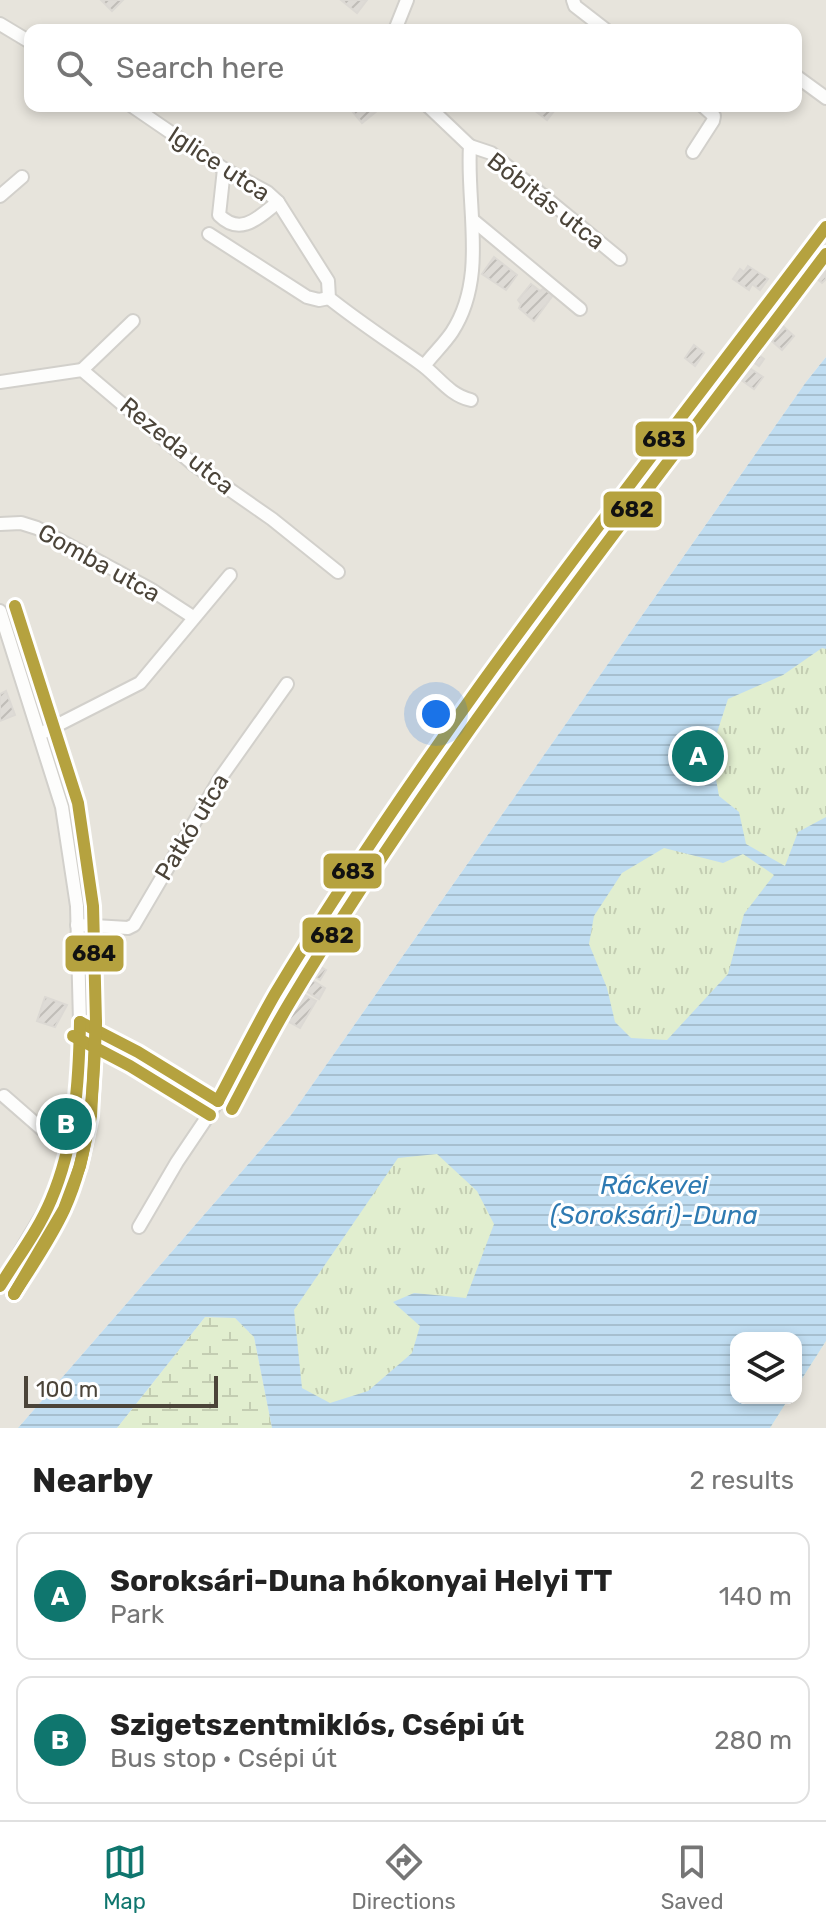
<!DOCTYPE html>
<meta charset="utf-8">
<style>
:root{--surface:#fff;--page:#f2f2f2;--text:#222;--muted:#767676;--line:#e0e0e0;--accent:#0f766e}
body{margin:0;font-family:Rubik,sans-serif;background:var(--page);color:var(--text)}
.controls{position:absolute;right:24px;bottom:24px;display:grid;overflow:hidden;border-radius:16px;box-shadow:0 4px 12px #0003}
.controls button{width:72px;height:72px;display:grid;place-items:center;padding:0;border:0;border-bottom:2px solid var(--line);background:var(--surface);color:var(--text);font:40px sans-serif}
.scale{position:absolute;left:24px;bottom:20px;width:194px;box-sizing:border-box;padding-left:8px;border:4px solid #4b4439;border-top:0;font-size:22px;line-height:28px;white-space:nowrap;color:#4b4439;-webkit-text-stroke:6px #fff;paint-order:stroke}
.you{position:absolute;left:436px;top:714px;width:28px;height:28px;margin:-20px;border:6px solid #fff;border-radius:50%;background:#1a73e8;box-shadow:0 0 0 12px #1a73e833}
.badge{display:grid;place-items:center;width:52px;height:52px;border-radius:50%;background:var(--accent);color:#fff;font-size:26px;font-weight:700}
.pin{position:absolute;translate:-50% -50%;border:4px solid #fff;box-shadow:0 2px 8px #0006}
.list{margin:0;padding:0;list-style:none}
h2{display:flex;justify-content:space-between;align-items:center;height:104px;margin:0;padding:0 32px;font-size:34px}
h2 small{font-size:26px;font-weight:400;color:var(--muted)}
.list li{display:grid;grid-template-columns:52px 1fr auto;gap:24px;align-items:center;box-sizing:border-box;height:128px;margin:0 16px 16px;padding:0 16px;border:2px solid var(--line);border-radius:16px}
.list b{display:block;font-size:30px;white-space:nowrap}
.list p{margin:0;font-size:26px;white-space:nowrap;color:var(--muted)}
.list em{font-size:26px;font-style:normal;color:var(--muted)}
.icon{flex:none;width:44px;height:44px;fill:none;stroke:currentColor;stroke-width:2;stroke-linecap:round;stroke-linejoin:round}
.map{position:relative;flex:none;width:826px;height:1428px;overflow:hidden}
.search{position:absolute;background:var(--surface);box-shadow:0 4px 12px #0003;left:24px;right:24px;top:24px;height:88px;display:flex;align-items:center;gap:20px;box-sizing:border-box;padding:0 28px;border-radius:16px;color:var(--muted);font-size:30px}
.sheet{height:392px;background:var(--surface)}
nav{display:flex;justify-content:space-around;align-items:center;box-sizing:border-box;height:112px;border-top:2px solid var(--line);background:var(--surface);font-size:22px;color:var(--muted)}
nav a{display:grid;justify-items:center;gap:4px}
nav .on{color:var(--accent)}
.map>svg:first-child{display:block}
.residential{fill:#e7e4dc;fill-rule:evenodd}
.wetland{fill:url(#wetland-marsh)}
.park{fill:url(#park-tufts)}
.water{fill:url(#water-rules);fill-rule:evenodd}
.building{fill:url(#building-hatch);stroke:#dcd9d4;stroke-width:2}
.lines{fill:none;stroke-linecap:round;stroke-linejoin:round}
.minor-casing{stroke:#d2d0cb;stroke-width:16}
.minor{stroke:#fdfdfc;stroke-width:12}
.bus-1-casing{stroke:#fff;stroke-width:18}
.bus-2-casing{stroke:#fff;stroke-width:18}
.bus-3-casing{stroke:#fff;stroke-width:18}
.bus-1{stroke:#b5a23f;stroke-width:12}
.bus-2{stroke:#b5a23f;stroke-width:12}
.bus-3{stroke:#b5a23f;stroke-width:12}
.labels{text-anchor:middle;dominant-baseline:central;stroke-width:6;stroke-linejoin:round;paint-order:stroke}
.street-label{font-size:24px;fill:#4b4439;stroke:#fff}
.water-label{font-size:26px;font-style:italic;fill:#2e7ab2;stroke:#fff}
.line-badge{stroke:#fff;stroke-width:3}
.pale-badge-label{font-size:22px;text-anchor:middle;font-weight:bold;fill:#111}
</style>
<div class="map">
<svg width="826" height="1428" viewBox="0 0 826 1428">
<defs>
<pattern id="wetland-marsh" width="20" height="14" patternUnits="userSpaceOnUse" patternTransform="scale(2)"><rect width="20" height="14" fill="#e1eecf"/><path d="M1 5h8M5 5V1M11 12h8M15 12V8" fill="none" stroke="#c3cdb2"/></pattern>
<pattern id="park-tufts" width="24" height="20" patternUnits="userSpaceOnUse" patternTransform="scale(2)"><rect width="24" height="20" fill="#e1eecf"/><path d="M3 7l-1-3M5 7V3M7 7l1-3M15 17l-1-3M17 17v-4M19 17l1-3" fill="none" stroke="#c3cdb2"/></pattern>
<pattern id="water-rules" width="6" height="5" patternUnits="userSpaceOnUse" patternTransform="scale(2)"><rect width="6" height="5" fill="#c0ddf1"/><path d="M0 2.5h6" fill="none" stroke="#a6bfcf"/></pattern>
<pattern id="building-hatch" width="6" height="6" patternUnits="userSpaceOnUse" patternTransform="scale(2)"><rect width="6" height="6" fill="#dedbd6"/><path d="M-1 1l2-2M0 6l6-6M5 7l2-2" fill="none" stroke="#c0bdb8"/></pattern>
</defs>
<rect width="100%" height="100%" fill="#f4f2ee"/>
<g class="residential">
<path d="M0 0H826V357L806 382 291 1115 18 1428H0ZM30 30H796V106H30Z"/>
<path d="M826 1341V1428H770L789 1398H796V1388Z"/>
</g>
<path class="wetland" d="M205 1317 235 1318 254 1337 272 1428H117Z"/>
<path class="park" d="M826 403V1341L796 1388V1338H736V1398H789L770 1428H272L254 1337 235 1318 205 1317 117 1428H18L317 1108Z"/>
<path class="water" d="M826 357V649L822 648 783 675 728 699 711 751 719 796 739 812 746 844 785 866 798 832 826 817V1341L796 1388V1338H736V1398H789L770 1428H272L254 1337 235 1318 205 1317 117 1428H18L291 1115 806 382ZM664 848 723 863 743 854 774 875 744 914 728 974 667 1040 631 1038 615 1022 607 988 589 944 594 916 622 873ZM437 1154 477 1191 494 1224 466 1298 414 1293 393 1302 420 1326 412 1353 368 1391 330 1403 302 1388 294 1310 398 1158Z"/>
<g class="building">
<path d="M101 0H123L112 11Z"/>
<path d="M341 0H367L357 13Z"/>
<path d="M348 106H383L362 123Z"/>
<path d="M529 106H556L557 107 547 120Z"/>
<path d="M494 257 517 275 506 290 482 274Z"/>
<path d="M817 264 826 272V279L822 283 810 273Z"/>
<path d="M748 266 768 279 760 290 752 284 749 290 733 279 740 269 744 272Z"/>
<path d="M531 284 540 291 543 289 553 295 534 321 519 308 521 304 518 300Z"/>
<path d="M775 319 794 336 782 350 763 333Z"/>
<path d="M694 345 704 353 695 366 685 358Z"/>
<path d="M755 352 764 359 759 366 749 359Z"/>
<path d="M742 363 763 377 754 389 733 374Z"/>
<path d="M6 691 15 715 0 721V694Z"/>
<path d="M311 961 326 970 320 980 305 971Z"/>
<path d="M302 974 325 988 319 999 296 985Z"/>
<path d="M297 991 316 1001 300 1028 280 1017Z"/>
<path d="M45 997 67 1005 55 1027 37 1021Z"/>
</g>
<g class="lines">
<defs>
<g id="minor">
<path d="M573 0 575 6 606 30"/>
<path d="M0 24 30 42"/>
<path d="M395 30 407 0"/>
<path d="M796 76 826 98"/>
<path d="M132 106 224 169 267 192 278 202 328 281 329 298C359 322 390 342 421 364 438 376 449 395 471 400"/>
<path d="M470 146 491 153 620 259"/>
<path d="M693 152 713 121 714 116 703 106"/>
<path d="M224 169 219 215C241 237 259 217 278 202"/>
<path d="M0 196 22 177"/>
<path d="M474 221 580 309"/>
<path d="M209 234 307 297 319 300 329 298"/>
<path d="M424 366C433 354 444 344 452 332 488 277 466 207 470 146L428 106"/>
<path d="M82 370 133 321"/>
<path d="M0 382 82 370 193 464 272 519 338 572"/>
<path d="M0 524 21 523 37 528 150 589 193 617"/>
<path d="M0 611 62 807 77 906 80 1022 75 1114 65 1161 50 1202 0 1286"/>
<path d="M40 734 140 683 230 575"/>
<path d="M77 925 128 928 134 925 221 777 287 684"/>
<path d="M80 1022 138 1052 218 1101"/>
<path d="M4 1096 67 1151"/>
<path d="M139 1227 177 1162 218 1101 283 981 377 838 560 579 826 227"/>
</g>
</defs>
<use href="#minor" class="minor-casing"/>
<use href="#minor" class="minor"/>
<defs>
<g id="bus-1">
<path d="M80 1022 138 1052 218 1101"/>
<path d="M218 1101C237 1065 255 1029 275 994 437 724 637 478 826 227"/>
<path d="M0 1286C17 1258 38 1231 51 1200 75 1144 79 1082 80 1022"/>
</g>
<g id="bus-2">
<path d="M73 1036 130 1066 210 1115"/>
<path d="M232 1109C251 1073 269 1037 290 1002 448 739 642 499 826 254"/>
<path d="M14 1294C31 1267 50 1240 64 1210 91 1151 94 1085 96 1022"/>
</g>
<path id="bus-3" d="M14 1294 64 1209 80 1166 91 1116 96 1022 93 906 78 803 15 606"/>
</defs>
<use href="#bus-1" class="bus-1-casing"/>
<use href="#bus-2" class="bus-2-casing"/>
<use href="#bus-3" class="bus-3-casing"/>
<use href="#bus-1" class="bus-1"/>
<use href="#bus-2" class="bus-2"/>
<use href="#bus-3" class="bus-3"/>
</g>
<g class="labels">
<g class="street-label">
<text transform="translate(219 164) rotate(33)">Iglice utca</text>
<text transform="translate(546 201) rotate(38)">Bóbitás utca</text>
<text transform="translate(177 446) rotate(39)">Rezeda utca</text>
<text transform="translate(99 563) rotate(29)">Gomba utca</text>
<text transform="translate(192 827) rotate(-59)">Patkó utca</text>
</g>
<g class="water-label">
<text x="654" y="1185">Ráckevei<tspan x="654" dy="30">(Soroksári)-Duna</tspan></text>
</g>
</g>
<g class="line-badge">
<rect x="634" y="420" width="61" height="38" rx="8" fill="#b5a23f"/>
<rect x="602" y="490" width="61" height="39" rx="8" fill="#b5a23f"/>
<rect x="322" y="852" width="61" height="38" rx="8" fill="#b5a23f"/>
<rect x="301" y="916" width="61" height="38" rx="8" fill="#b5a23f"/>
<rect x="64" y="934" width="61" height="39" rx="8" fill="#b5a23f"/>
</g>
<g class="pale-badge-label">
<text x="664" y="447">683</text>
<text x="632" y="517">682</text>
<text x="353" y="879">683</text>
<text x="332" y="943">682</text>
<text x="94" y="961">684</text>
</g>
</svg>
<div class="controls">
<button><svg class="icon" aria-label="layers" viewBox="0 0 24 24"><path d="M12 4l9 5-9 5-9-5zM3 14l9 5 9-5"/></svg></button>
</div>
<div class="scale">100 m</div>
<div class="you"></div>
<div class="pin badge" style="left:698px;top:756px">A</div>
<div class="pin badge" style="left:66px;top:1124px">B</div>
<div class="search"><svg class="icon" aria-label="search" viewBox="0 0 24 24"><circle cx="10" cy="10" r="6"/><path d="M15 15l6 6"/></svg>Search here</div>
</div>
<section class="sheet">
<h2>Nearby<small>2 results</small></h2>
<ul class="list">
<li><span class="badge">A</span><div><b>Soroksári-Duna hókonyai Helyi TT</b><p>Park</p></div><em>140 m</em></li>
<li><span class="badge">B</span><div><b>Szigetszentmiklós, Csépi út</b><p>Bus stop · Csépi út</p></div><em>280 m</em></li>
</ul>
</section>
<nav>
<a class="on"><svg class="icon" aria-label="map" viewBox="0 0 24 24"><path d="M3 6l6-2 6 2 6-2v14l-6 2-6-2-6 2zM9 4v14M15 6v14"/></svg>Map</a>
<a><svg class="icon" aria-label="directions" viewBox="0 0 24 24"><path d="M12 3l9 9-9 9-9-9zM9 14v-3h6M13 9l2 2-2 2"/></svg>Directions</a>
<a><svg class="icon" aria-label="saved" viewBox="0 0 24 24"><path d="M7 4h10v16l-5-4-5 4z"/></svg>Saved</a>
</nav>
